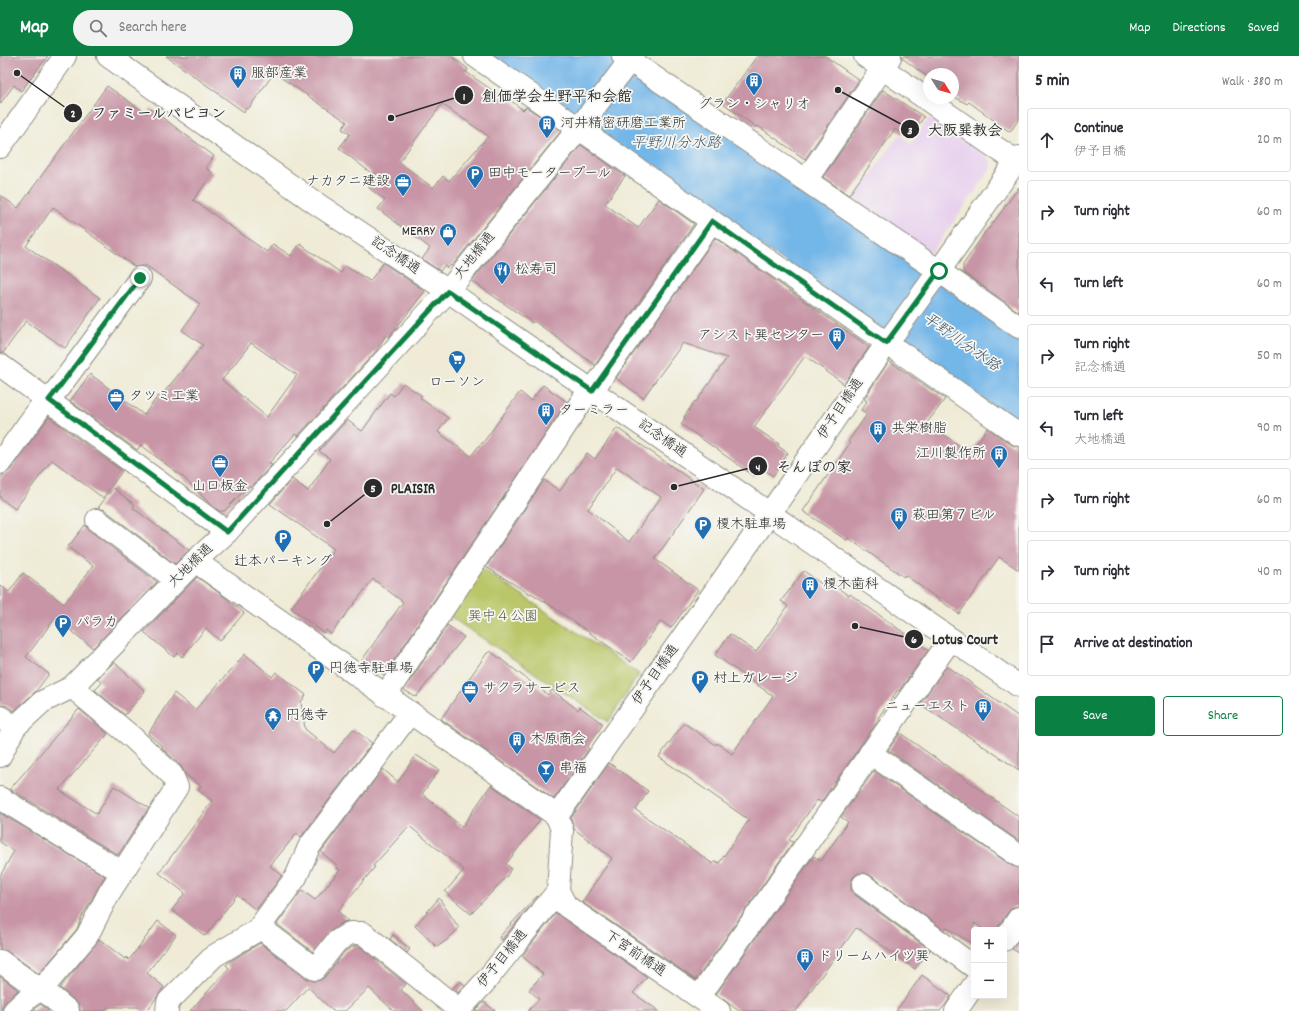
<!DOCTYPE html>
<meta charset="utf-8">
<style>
:root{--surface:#fff;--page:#f2f2f3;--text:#2b2b33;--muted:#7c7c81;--line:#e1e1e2;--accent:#0b8043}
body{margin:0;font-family:Dekko,"Klee One",sans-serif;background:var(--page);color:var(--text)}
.controls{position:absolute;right:12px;bottom:12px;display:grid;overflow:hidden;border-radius:4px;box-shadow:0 4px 16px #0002}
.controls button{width:36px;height:36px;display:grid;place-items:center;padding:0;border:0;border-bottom:1px solid var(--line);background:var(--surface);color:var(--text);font:20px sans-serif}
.compass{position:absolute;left:923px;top:12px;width:36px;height:36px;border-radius:50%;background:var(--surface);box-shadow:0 4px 16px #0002;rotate:127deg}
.stop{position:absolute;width:12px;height:12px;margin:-9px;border:3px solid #0b8043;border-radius:50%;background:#fff}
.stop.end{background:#0b8043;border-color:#fff;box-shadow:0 1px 4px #0008}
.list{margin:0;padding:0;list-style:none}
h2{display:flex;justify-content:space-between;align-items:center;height:52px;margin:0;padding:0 16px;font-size:17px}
h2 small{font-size:13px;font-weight:400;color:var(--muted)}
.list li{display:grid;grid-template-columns:26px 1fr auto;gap:12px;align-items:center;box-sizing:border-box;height:64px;margin:0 8px 8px;padding:0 8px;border:1px solid var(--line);border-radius:4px}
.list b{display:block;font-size:15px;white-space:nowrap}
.list p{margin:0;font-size:13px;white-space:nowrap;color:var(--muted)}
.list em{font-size:13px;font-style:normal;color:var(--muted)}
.actions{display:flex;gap:8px;padding:12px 16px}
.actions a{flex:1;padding:9px 0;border:1px solid var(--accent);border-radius:4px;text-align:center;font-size:14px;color:var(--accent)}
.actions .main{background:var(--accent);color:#fff}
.icon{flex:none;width:22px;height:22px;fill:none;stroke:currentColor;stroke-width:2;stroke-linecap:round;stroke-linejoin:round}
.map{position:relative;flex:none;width:1019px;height:955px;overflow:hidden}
header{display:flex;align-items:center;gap:24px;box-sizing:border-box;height:56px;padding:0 20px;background:var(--accent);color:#fff}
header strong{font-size:19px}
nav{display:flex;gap:22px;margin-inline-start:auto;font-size:14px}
.search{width:280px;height:36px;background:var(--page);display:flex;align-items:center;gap:10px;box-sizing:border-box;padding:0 14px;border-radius:22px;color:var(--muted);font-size:15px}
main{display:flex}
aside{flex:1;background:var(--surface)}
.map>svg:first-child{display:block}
.built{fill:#e8d2ee}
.green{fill:#bac667;stroke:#727849}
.water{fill:#73b6e8;stroke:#4f708a}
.building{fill:#c895a6;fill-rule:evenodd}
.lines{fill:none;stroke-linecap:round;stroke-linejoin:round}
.minor-casing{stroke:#8d8b80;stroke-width:24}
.minor{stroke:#fff;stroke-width:22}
.route{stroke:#0b8043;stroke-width:5}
.labels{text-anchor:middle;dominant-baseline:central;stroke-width:3.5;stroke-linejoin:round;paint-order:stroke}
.poi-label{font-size:14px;fill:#2b2b2b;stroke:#f6f6f2;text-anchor:start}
.street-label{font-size:14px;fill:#2b2b2b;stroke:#f6f6f2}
.park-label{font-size:14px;fill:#565a3d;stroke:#f6f6f2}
.water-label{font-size:15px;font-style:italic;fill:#415564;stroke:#f6f6f2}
.leader{fill:none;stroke:#2b2b2b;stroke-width:1.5}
.callout-dot{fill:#2b2b2b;stroke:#f6f6f2;stroke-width:1.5}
.mark-label{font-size:12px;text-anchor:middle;font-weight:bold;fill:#fff}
.callout-label{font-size:15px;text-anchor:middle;font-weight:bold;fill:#2b2b2b;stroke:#f6f6f2;stroke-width:3.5;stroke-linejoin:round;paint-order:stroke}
</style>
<header>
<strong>Map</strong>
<div class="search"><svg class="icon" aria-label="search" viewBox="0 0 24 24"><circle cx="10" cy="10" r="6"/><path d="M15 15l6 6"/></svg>Search here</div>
<nav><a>Map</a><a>Directions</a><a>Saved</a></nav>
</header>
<main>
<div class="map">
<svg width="1019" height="955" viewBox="0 0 1019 955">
<rect width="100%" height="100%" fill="#f6f6f2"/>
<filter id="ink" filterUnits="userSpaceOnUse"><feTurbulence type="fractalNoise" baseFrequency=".025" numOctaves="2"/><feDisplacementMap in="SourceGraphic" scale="8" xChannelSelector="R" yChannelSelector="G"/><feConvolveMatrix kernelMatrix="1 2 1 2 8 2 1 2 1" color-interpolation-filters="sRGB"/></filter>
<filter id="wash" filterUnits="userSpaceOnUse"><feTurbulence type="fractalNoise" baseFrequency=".012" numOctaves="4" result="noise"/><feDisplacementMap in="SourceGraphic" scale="16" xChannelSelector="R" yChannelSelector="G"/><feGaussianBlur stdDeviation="0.9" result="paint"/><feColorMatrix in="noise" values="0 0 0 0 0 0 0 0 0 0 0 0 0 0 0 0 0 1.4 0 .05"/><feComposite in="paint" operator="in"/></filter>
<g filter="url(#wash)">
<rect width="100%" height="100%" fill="#efebd6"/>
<path class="built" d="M929 62 990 103 992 111 931 197 853 144 899 79 911 88Z"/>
<path class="green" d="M481 512 639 618 608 666 449 560Z"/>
<path class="water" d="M488 0H611L1019 283V368Z"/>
<g id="blocks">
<g class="building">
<path d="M0 0H48L21 35 14 29 0 48Z"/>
<path d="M166 0H451L468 13 466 16 509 46 510 44 523 54 526 51 561 75 452 210 451 209 448 212 444 210 440 215 422 203 430 192 378 153 385 144 369 132 371 117 339 92 350 78 342 73 347 66 274 17 248 53 246 52 244 56ZM442 48 488 80 449 125 443 120 433 132 399 106Z"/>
<path d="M757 0H825L859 24 805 103 758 70 756 71 723 47Z"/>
<path d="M902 0H1019V63L1010 76 969 46 967 48 953 40V18H929V22L902 2Z"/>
<path d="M107 30 147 58 151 53 214 100 206 112 213 117 193 144 267 196 273 188 291 200 300 188 341 217 345 210 370 225 383 207 425 235 389 281 386 279 376 295 298 380 295 378 269 407 272 409 251 431 249 430 224 455H219L208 446 183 421 141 389 137 394 70 345 90 318 144 359 158 340 160 341 170 329 203 289 182 274 200 248 145 209 144 211 141 210 135 211 53 151 26 190 100 242 65 292 26 265 3 297H0V139L18 152ZM251 287 297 319 267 361 222 324Z"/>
<path d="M883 34 924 61 909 82 895 73 849 139 823 121Z"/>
<path d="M581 89 625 120 605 148 638 172 659 143 694 168 595 309 534 265 532 267 472 225Z"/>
<path d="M1019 131V256L963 216V209L988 172 989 173Z"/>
<path d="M715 182 869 291 844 328 805 300 754 371 779 388 778 390 788 397 773 420 760 411 754 420 681 368 685 362 684 361 695 345 696 346 727 302 683 287 643 342 616 322Z"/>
<path d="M889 305 945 343 927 367 970 397 987 372 1012 389 1019 391V514L999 501 959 558 905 519 904 521 848 482 846 484 803 455 850 387 848 386 867 358 861 354 867 345 864 343Z"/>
<path d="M403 327 422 340 420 342 448 362 438 376 471 400 481 387 482 388 520 336 531 345 543 329 567 346 384 619 362 604 403 546 373 523 331 578 326 574 324 577 291 552 334 493 270 448 292 423 308 435 330 403 319 395 347 364 362 375 390 337 394 340Z"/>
<path d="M49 361 122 415 103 442 52 404 15 453 0 442V423L3 419 10 414Z"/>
<path d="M617 372 704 433 655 503 698 534 671 572 661 565 631 606 553 551 531 537 530 538 486 511 544 424 560 435 587 397 595 403ZM617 411 661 441 629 486 588 453Z"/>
<path d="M113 432 135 449 133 452 189 494 175 508 105 454 98 452Z"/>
<path d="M85 469 89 474 157 526 93 592 55 562 26 601 49 618 36 635 14 655 7 650 0 649V529L9 536 23 517 64 548 93 510 68 491Z"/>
<path d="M804 515 827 532 831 527 849 540 850 538 928 594 899 635 898 634 878 662 879 663 821 746 817 744 789 784 793 786 696 924 582 846 612 802 574 773 571 762 609 707 648 735 636 754 713 808 715 805 719 807 749 764 659 701 684 667 716 689 717 687 732 698 773 640 715 599 730 578 756 596 788 550 781 545Z"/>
<path d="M197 521 225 541 244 557 220 585 206 572 182 601 178 597 174 601 144 576Z"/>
<path d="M447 569 464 581 416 641 404 634Z"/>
<path d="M490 595 548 639 552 634 578 654 580 651 603 668 587 691 589 693 554 743 441 663 487 597H488Z"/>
<path d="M245 598 272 621 276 616 306 639 301 646 305 673 334 697 353 673 372 687 301 781 297 777 270 810 282 819 256 854 237 839 205 880 172 854 185 837 159 817 212 745 198 734 201 730 185 718 181 710 162 692 163 691 148 678 174 637 195 654Z"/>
<path d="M114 606 145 635 125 659 95 634 102 627 97 623Z"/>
<path d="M947 610 1019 661V714L920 648Z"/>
<path d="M79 653 108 678 59 734 97 758 114 730 149 752 118 799 10 733Z"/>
<path d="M900 677 1019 761V785L888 694Z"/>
<path d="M416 699 439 714 422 738 462 771 491 729 540 764 506 808 511 812 507 820 471 858 445 836 464 814 409 770 373 810 375 811 338 855 348 865 343 866 329 876 313 896 277 868 302 834 315 844 340 814 337 812 338 810 321 796 383 713 398 726Z"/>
<path d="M874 715 1012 810 1019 812V850L1013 851 1009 855 996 874H984L974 867V889L946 871 944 874 870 819 865 817H858L853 821 851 827V834L855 839 930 894 915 913 859 873V874L856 872 796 955H739L716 938 814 800 821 805 848 766 841 761Z"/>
<path d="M0 757 105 820 81 862 77 873 39 918 7 895 0 893V820L14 795 0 786Z"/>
<path d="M537 840 538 841 502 884 499 881Z"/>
<path d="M439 842 459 872 447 884 437 891 415 870Z"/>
<path d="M556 857 647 921 633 937 659 955H528L539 943 529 934 543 918 522 900Z"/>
<path d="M158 865 176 879 147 917 164 931 147 955H143L138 951H108L104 955H80V950L76 946 60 932 99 883 125 903 126 901 129 904Z"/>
<path d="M393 879 410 893 407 897 390 883Z"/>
<path d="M1019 884V897L1012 893Z"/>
<path d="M260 887 307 923 314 925 320 924 325 921 345 895 354 890H359L406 928 401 934 423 955H394L369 932 345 955H333L308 931 286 955H190L229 912 226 909 229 906Z"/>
<path d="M922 919 951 940 946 948 940 955H896Z"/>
<path d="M0 920 18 934 5 946 2 951V955H0Z"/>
<path d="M460 925 465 929 458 937 452 933Z"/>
<path d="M484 946 495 955H475Z"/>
<path d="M41 948 49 955H32L38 950Z"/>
</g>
</g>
</g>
<g filter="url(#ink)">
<use href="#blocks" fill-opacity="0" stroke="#8d8b80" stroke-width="1"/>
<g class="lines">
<defs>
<g id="minor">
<path d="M108 0 314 146 448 235 1019 630"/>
<path d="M475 0 1019 379"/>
<path d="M623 0 939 215 1019 271"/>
<path d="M865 0 989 87 1019 107"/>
<path d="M0 91 65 0"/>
<path d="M806 124 890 1"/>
<path d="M0 309 227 476"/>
<path d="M592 335 712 165"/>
<path d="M49 344 60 330 140 222"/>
<path d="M0 407 47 342"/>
<path d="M97 464 176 524"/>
<path d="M195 505 557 760"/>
<path d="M385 640 590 333"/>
<path d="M0 661 15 671"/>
<path d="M870 697 1019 800"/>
<path d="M0 700 15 671 42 646 72 631 195 505 227 476 448 235 579 72 633 0"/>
<path d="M0 742 63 781 122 816"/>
<path d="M557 760 770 457 887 287 939 215 1019 101"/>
<path d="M863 829 974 911"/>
<path d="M558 835 566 850 719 955"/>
<path d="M261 872 315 913 336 886 350 877H363L459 954"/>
<path d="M1004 884 1019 862"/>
<path d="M0 905 36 931 42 933 68 955"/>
<path d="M699 941 951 583"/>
<path d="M14 955 30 940 42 933 87 880 109 837 177 731 172 719 133 682 72 631"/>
<path d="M167 955 168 946 214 900 261 872V869L296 821 309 791 410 657"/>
<path d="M458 955 484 927 558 835 562 774 557 760"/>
<path d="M956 955 974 929"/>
</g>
</defs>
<use href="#minor" class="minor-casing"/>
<use href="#minor" class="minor"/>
</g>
</g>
<g class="lines" filter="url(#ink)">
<path class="route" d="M140 222 60 330 49 344 227 476 448 235 592 335 712 165 886 287 939 215"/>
</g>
<defs>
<symbol id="building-pin" viewBox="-11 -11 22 30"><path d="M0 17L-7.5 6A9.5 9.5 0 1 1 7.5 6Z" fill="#1f6fb2" stroke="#f6f6f2"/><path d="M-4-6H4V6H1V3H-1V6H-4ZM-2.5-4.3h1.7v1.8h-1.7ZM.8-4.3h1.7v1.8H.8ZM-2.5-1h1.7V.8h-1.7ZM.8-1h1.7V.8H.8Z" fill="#fff"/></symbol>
<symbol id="parking-pin" viewBox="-11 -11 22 30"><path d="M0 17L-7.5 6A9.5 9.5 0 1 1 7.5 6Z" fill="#1f6fb2" stroke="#f6f6f2"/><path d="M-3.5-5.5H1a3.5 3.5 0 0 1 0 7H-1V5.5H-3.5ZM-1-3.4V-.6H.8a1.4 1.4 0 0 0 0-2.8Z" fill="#fff"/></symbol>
<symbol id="office-pin" viewBox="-11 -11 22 30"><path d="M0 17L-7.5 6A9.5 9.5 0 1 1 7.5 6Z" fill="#1f6fb2" stroke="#f6f6f2"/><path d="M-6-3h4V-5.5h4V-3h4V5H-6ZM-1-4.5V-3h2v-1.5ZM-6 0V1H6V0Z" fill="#fff"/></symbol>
<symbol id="shop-pin" viewBox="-11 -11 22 30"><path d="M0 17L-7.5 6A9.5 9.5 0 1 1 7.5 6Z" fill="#1f6fb2" stroke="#f6f6f2"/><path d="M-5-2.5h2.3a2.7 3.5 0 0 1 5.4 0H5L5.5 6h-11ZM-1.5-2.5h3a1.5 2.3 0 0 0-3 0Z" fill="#fff"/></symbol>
<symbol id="restaurant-pin" viewBox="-11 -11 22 30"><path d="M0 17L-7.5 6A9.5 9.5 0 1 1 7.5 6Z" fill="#1f6fb2" stroke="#f6f6f2"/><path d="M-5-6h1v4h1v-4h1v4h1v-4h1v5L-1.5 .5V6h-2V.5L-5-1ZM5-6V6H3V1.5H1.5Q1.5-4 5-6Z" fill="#fff"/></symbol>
<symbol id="supermarket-pin" viewBox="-11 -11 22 30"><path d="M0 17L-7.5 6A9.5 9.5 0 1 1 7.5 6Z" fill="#1f6fb2" stroke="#f6f6f2"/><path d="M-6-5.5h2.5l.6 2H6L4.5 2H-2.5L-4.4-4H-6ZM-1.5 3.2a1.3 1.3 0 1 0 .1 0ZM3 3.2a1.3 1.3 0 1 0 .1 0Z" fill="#fff"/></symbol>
<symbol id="temple-pin" viewBox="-11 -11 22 30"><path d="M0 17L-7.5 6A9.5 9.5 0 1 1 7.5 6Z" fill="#1f6fb2" stroke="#f6f6f2"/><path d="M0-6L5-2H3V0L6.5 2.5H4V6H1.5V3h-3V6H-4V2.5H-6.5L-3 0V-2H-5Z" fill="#fff"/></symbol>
<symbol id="bar-pin" viewBox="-11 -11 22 30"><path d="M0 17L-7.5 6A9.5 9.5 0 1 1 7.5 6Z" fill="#1f6fb2" stroke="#f6f6f2"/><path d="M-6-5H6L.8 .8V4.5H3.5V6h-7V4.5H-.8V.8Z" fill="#fff"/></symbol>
</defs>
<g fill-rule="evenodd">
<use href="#building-pin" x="228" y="8" width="20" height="27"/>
<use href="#building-pin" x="744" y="15" width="20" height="27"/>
<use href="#building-pin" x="537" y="58" width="20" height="27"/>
<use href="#parking-pin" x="465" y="108" width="20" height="27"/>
<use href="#office-pin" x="393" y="116" width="20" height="27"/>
<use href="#shop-pin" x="438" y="166" width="20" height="27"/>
<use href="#restaurant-pin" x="492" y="204" width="20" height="27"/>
<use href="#building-pin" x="827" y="270" width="20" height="27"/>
<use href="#supermarket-pin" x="447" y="293" width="20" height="27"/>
<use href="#office-pin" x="106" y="331" width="20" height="27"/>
<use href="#building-pin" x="536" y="345" width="20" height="27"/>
<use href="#building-pin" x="868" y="363" width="20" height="27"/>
<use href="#building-pin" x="989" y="388" width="20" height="27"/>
<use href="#office-pin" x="210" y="397" width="20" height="27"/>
<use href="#building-pin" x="889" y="450" width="20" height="27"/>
<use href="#parking-pin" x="693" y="459" width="20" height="27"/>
<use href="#parking-pin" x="273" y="472" width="20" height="27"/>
<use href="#building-pin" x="800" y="519" width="20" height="27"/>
<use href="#parking-pin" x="53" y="557" width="20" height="27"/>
<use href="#parking-pin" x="306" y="603" width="20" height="27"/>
<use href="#parking-pin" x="690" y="613" width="20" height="27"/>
<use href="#office-pin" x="460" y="623" width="20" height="27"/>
<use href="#building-pin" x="973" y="641" width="20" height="27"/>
<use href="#temple-pin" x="263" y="650" width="20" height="27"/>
<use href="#building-pin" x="507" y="674" width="20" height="27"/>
<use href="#bar-pin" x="536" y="703" width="20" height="27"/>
<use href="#building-pin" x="795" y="891" width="20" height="27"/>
</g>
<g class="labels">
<g class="poi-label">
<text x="251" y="18">服部産業</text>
<text x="754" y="49" text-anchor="middle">グラン・シャリオ</text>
<text x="560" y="68">河井精密研磨工業所</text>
<text x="488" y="118">田中モータープール</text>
<text x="390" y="126" text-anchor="end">ナカタニ建設</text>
<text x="435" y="176" text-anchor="end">MERRY</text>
<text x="515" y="214">松寿司</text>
<text x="824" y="280" text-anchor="end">アシスト巽センター</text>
<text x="457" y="327" text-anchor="middle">ローソン</text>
<text x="129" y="341">タツミ工業</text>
<text x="559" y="355">ターミラー</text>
<text x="891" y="373">共栄樹脂</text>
<text x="986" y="398" text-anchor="end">江川製作所</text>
<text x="220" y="431" text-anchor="middle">山口板金</text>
<text x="912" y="460">萩田第７ビル</text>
<text x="716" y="469">榎木駐車場</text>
<text x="283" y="506" text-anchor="middle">辻本パーキング</text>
<text x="823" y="529">榎木歯科</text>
<text x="76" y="567">パラカ</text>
<text x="329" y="613">円徳寺駐車場</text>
<text x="713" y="623">村上ガレージ</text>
<text x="483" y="633">サクラサービス</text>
<text x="970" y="651" text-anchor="end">ニューエスト</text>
<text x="286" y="660">円徳寺</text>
<text x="530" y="684">木原商会</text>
<text x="559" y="713">串福</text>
<text x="818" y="901">ドリームハイツ巽</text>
</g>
<g class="street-label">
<text transform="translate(395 200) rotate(34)">記念橋通</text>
<text transform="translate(475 200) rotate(-51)">大地橋通</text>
<text transform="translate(841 353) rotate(-56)">伊予目橋通</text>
<text transform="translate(662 383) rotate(35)">記念橋通</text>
<text transform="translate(191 510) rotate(-44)">大地橋通</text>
<text transform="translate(656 619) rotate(-55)">伊予目橋通</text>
<text transform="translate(635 898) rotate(34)">下宮前橋通</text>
<text transform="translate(503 903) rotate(-51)">伊予目橋通</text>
</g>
<g class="park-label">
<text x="503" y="561">巽中４公園</text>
</g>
<g class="water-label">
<text x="676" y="88">平野川分水路</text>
<text transform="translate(961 287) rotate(35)">平野川分水路</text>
</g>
</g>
<path class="leader" d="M391 62L464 39M17 17L73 57M838 34L910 73M674 431L758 410M327 468L373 432M855 570L914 583"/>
<g class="callout-dot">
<circle cx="391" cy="62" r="4"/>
<circle cx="17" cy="17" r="4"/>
<circle cx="838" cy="34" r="4"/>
<circle cx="674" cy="431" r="4"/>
<circle cx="327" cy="468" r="4"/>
<circle cx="855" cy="570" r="4"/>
<circle cx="464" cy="39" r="10"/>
<circle cx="73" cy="57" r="10"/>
<circle cx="910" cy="73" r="10"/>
<circle cx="758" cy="410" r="10"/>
<circle cx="373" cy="432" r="10"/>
<circle cx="914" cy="583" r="10"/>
</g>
<g class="mark-label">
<text x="464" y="44">1</text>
<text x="73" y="61">2</text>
<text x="910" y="78">3</text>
<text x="758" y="415">4</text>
<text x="373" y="436">5</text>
<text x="914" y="587">6</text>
</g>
<g class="callout-label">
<text x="557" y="45">創価学会生野平和会館</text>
<text x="159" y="62">ファミールパピヨン</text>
<text x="965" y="79">大阪巽教会</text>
<text x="814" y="416">そんぽの家</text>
<text x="413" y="437">PLAISIR</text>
<text x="965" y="588">Lotus Court</text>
</g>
</svg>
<div class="controls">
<button>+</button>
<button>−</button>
</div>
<svg class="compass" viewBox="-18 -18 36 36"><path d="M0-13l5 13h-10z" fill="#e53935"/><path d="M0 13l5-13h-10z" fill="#7c7c81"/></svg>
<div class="stop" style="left:939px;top:215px"></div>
<div class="stop end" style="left:140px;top:222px"></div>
</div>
<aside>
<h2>5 min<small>Walk · 380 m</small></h2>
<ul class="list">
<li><svg class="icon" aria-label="ahead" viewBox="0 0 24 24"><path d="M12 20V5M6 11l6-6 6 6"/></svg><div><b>Continue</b><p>伊予目橋</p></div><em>20 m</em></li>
<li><svg class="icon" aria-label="right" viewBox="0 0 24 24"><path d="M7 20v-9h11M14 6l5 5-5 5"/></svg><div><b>Turn right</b></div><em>60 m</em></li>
<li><svg class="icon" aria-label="left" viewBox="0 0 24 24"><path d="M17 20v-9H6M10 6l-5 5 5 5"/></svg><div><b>Turn left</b></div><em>60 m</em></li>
<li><svg class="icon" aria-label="right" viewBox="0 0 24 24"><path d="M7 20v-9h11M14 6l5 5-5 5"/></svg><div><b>Turn right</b><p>記念橋通</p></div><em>50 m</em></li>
<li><svg class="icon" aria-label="left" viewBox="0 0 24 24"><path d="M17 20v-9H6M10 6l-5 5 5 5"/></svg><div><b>Turn left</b><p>大地橋通</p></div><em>90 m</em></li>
<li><svg class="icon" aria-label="right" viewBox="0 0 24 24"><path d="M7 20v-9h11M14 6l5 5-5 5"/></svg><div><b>Turn right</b></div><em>60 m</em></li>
<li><svg class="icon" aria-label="right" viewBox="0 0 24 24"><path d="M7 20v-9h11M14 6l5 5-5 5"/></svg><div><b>Turn right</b></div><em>40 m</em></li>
<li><svg class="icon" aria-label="arrive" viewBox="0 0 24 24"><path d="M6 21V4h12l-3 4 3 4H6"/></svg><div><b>Arrive at destination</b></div></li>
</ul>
<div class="actions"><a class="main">Save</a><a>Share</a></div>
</aside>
</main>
